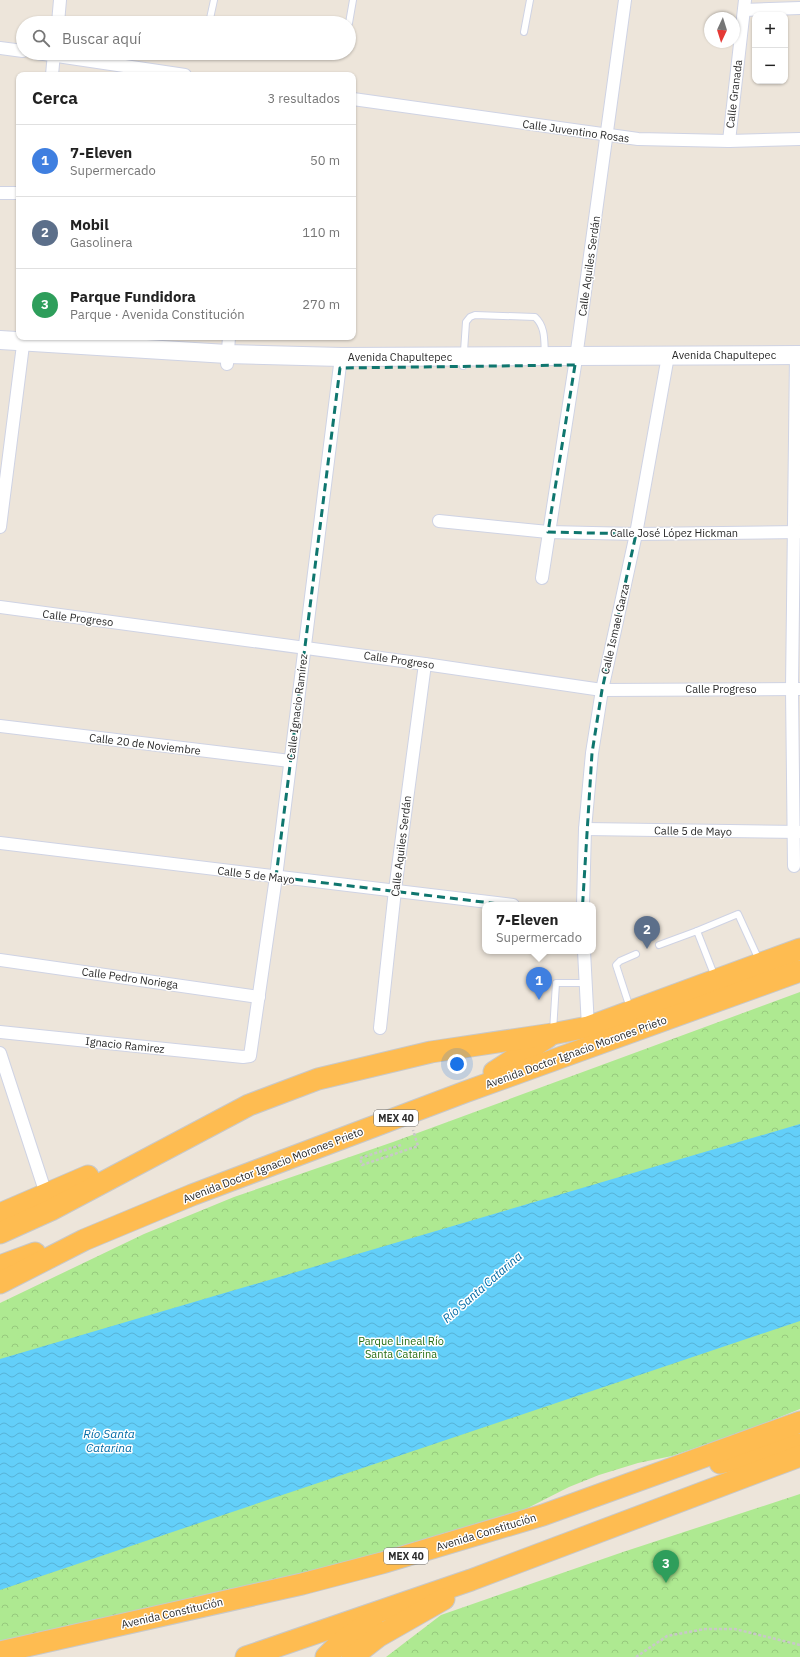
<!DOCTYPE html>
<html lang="es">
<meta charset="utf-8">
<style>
:root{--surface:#fff;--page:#f6f6f6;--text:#222;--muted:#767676;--line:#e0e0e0;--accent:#b45309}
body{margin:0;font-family:"IBM Plex Sans",sans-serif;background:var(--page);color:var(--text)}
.controls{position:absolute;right:12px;top:12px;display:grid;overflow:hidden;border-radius:8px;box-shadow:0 1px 3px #0004}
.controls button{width:36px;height:36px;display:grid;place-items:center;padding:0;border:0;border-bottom:1px solid var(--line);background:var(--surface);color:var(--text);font:20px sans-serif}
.compass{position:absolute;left:704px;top:12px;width:36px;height:36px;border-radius:50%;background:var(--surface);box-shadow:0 1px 3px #0004;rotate:184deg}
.you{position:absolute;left:457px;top:1064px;width:14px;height:14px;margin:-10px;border:3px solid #fff;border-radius:50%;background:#1a73e8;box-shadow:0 0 0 6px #1a73e833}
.badge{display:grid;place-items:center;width:26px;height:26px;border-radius:50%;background:var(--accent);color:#fff;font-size:13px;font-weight:700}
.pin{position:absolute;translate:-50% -33px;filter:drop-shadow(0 1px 2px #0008)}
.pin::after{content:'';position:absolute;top:21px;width:14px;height:12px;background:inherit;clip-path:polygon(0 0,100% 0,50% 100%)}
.popup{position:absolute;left:482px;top:902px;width:114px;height:52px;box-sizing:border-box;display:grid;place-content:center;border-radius:8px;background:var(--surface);filter:drop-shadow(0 1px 3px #0005);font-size:13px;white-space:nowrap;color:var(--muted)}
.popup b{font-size:15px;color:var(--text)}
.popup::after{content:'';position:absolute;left:50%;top:100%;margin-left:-8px;border:8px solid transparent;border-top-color:var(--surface)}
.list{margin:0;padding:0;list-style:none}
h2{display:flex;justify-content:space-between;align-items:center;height:52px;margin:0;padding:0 16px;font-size:17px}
h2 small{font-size:13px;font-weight:400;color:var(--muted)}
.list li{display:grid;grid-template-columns:26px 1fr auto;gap:12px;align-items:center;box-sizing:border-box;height:72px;padding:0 16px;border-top:1px solid var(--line)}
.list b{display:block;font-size:15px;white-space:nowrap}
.list p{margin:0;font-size:13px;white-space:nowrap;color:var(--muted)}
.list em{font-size:13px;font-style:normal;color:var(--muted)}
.icon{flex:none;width:22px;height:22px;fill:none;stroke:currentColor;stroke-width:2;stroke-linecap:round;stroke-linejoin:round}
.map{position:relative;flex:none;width:800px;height:1657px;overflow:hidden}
.search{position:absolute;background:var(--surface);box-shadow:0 1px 3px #0004;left:16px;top:16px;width:340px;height:44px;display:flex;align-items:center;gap:10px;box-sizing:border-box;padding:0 14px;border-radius:22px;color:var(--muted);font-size:15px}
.panel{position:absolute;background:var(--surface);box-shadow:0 1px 3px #0004;left:16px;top:72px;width:340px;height:268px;border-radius:8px}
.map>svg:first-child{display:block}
.park{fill:url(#park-crowns)}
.water{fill:url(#water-waves)}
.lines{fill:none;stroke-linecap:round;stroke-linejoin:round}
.service-casing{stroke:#cfd3e4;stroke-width:8}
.minor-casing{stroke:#cfd3e4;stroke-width:14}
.secondary-casing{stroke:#cfd3e4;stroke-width:20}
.trunk-casing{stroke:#c8c8c8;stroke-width:23}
.path{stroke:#c8c8c8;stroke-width:2.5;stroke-dasharray:3 2;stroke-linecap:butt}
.service{stroke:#fff;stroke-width:6}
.minor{stroke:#fff;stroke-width:12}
.secondary{stroke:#fff;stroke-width:18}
.trunk{stroke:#febc51;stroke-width:21}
.marked{fill:none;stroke:#0f766e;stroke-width:3;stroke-dasharray:8 5;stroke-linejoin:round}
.labels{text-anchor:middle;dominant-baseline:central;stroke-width:3;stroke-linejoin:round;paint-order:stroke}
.shield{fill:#fff;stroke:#6a6a6a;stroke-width:1}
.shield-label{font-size:10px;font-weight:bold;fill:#2a2a2a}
.street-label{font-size:11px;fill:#2a2a2a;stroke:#fff}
.park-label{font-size:11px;fill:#246d13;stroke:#fff}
.water-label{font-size:12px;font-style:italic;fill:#016ba6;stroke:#fff}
</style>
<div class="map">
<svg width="800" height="1657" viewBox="0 0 800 1657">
<defs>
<pattern id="park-crowns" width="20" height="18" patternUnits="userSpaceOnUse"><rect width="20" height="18" fill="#aee991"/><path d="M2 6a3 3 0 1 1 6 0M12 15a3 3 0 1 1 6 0" fill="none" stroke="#96c87d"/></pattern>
<pattern id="water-waves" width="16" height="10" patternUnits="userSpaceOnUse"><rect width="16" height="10" fill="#63cff9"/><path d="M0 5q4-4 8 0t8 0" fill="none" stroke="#56b2d6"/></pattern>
</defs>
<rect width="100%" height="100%" fill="#ede5da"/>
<g class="park">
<path d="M800 992V1409L740 1433 672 1456 638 1463 599 1475 569 1487 512 1516 352 1565 0 1641V1303L144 1234 234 1197 393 1142Z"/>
<path d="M800 1494V1657H386L441 1615 623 1552Z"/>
</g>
<path class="water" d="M800 1124V1321L0 1590V1359Z"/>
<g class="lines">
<defs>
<g id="service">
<path d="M209 23 214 0"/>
<path d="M349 23 353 0"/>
<path d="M524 32 530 0"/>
<path d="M463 366 466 322 470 317 475 315 535 317C546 327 544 342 545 355"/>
<path d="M697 931 738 914 759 960"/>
<path d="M659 945 697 931 715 977"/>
<path d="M630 1008 616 965 620 961 636 954"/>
<path d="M553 1031 556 983H586"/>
</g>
<g id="minor">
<path d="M744 10 800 8"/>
<path d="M58 23 60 0"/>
<path d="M0 48 23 51"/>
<path d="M37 53 185 75"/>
<path d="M52 75 54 53"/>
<path d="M353 99 638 139 729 141 800 139"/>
<path d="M729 141 745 0"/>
<path d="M0 193H19"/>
<path d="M227 364 229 337"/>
<path d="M439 521 548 532 636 534 800 532"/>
<path d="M0 527 24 337"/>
<path d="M542 578 575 365 625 0"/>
<path d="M0 607 425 664 602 690 800 689"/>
<path d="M0 726 290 761"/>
<path d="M585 829 800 832"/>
<path d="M0 843 513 905"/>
<path d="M794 866 792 689 796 355"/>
<path d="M583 905 585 829 592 753 602 690 636 534 668 356"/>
<path d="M584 951 588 1027"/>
<path d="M0 960 259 997"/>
<path d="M380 1028 395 890 425 664"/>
<path d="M0 1032 243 1057 250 1056 276 877 341 357"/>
<path d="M0 1053 48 1200"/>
</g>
<path id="secondary" d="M0 340 227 354 341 357 800 355"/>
<g id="trunk">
<path d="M494 1072 548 1037"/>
<path d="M0 1214 88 1176"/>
<path d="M0 1233 51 1210 249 1105 318 1079 431 1052 552 1034 588 1027 800 949"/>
<path d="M0 1266 35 1253"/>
<path d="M0 1283 84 1240 192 1195 465 1092 800 971"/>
<path d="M720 1463 800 1444"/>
<path d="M0 1652 302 1584 382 1563 543 1515 800 1422"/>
<path d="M246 1657 471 1580 800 1456"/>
<path d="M326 1657 341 1642 372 1620"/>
<path d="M352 1657 379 1636 444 1599"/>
</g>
</defs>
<use href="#service" class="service-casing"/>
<use href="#minor" class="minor-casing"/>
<use href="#secondary" class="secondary-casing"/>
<use href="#trunk" class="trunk-casing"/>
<g class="path">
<path d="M401 1145 360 1158 362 1165 418 1146 413 1130"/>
<path d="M636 1657 667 1636 705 1629H735L800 1645"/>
</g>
<use href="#service" class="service"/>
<use href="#minor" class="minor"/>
<use href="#secondary" class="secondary"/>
<use href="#trunk" class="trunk"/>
</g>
<path class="marked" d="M575 365 548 532 636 534 602 690 592 753 582 914 276 877 340 368Z"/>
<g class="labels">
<g class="shield">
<rect x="374" y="1110" width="44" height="16" rx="3"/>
<rect x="384" y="1548" width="44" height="16" rx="3"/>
</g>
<g class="shield-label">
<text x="396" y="1118">MEX 40</text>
<text x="406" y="1556">MEX 40</text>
</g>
<g class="street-label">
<text transform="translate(734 94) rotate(-83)">Calle Granada</text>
<text transform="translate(576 131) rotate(8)">Calle Juventino Rosas</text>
<text transform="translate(589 266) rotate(-82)">Calle Aquiles Serdán</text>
<text x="724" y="355">Avenida Chapultepec</text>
<text x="400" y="357">Avenida Chapultepec</text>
<text x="674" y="533">Calle José López Hickman</text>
<text transform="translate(78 618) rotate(7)">Calle Progreso</text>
<text transform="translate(615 629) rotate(-77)">Calle Ismael Garza</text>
<text transform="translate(399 660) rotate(8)">Calle Progreso</text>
<text x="721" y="689">Calle Progreso</text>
<text transform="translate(297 707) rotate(-83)">Calle Ignacio Ramírez</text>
<text transform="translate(145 744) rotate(7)">Calle 20 de Noviembre</text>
<text transform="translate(693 831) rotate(1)">Calle 5 de Mayo</text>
<text transform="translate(401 846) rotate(-83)">Calle Aquiles Serdán</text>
<text transform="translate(256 875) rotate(7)">Calle 5 de Mayo</text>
<text transform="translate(130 978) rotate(8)">Calle Pedro Noriega</text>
<text transform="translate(125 1045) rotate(6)">Ignacio Ramirez</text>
<text transform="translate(576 1052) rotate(-20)">Avenida Doctor Ignacio Morones Prieto</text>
<text transform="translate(273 1165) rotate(-21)">Avenida Doctor Ignacio Morones Prieto</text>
<text transform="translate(486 1532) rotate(-17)">Avenida Constitución</text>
<text transform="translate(172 1613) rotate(-13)">Avenida Constitución</text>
</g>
<g class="park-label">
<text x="401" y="1341">Parque Lineal Río<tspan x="401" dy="13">Santa Catarina</tspan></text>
</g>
<g class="water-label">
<text transform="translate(482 1287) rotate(-41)">Río Santa Catarina</text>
<text x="109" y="1433">Río Santa<tspan x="109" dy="14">Catarina</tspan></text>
</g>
</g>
</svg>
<div class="controls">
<button>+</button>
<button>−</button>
</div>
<svg class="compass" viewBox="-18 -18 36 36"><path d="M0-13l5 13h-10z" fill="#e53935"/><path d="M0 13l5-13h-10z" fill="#767676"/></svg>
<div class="you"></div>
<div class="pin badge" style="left:539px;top:1000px;background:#3f7fe0">1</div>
<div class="popup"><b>7-Eleven</b>Supermercado</div>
<div class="pin badge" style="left:647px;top:949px;background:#5c6f8a">2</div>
<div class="pin badge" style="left:666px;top:1583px;background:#2e9e5b">3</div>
<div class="search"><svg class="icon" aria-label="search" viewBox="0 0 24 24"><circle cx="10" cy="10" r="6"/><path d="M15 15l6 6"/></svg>Buscar aquí</div>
<section class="panel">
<h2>Cerca<small>3 resultados</small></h2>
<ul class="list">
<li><span class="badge" style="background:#3f7fe0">1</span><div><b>7-Eleven</b><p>Supermercado</p></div><em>50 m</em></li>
<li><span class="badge" style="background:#5c6f8a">2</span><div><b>Mobil</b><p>Gasolinera</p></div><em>110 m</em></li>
<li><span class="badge" style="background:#2e9e5b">3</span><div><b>Parque Fundidora</b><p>Parque · Avenida Constitución</p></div><em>270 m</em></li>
</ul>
</section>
</div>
